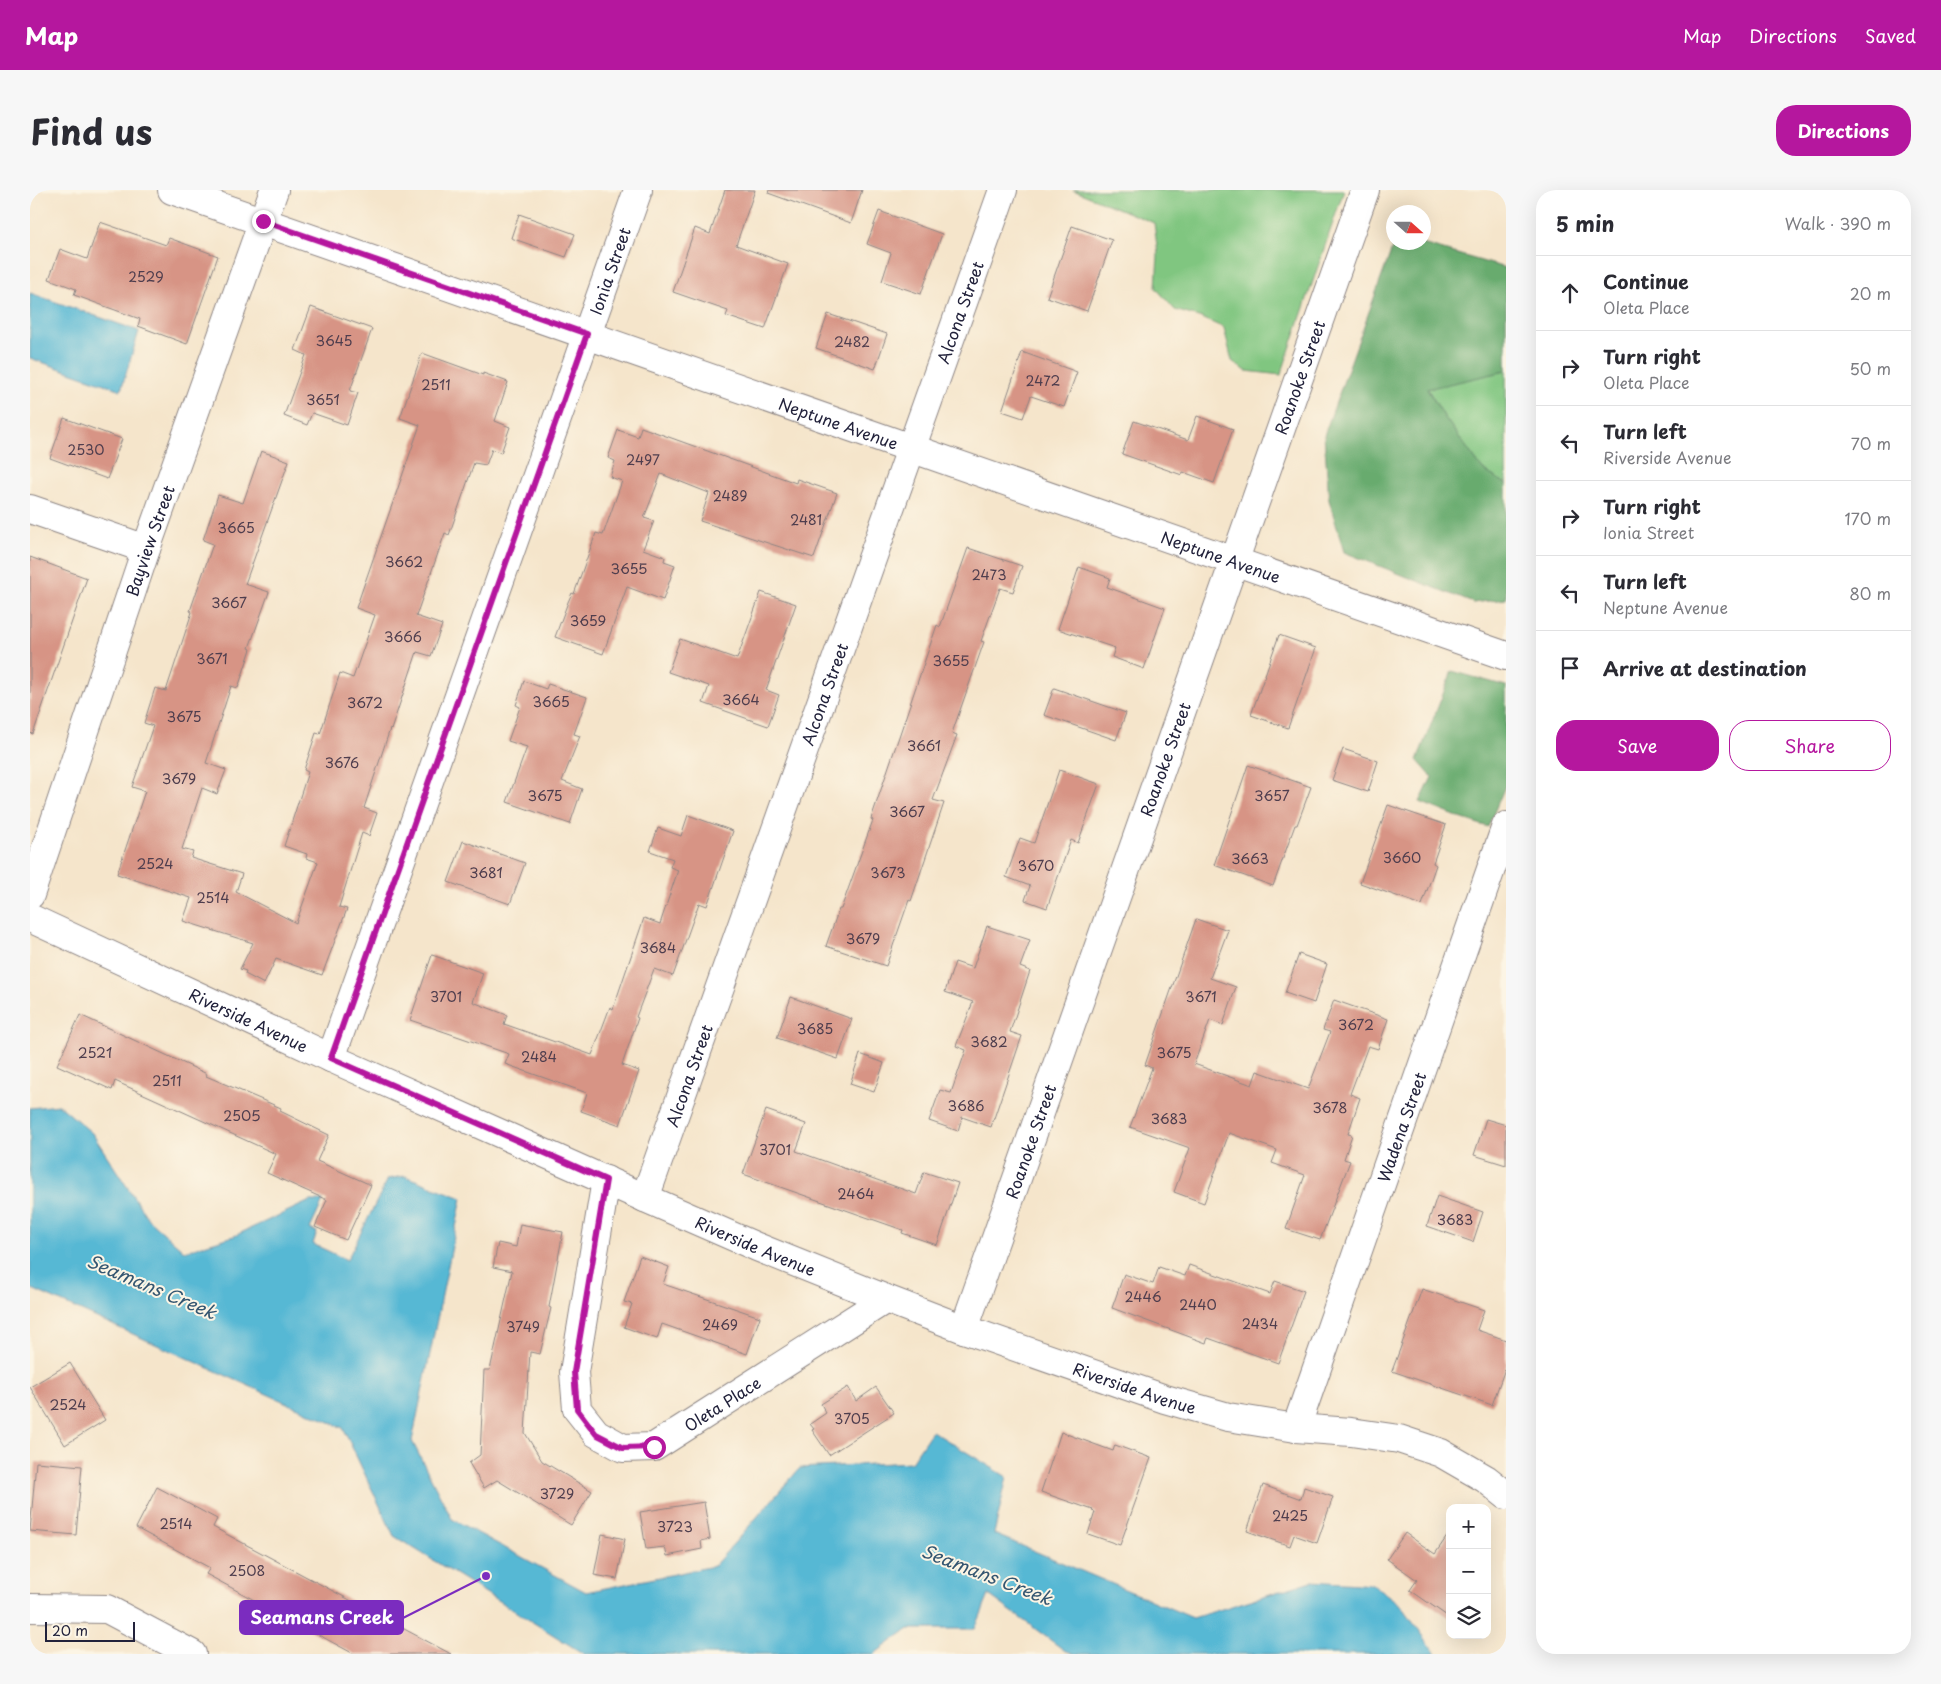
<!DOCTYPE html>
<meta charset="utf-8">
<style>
:root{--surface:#fff;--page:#f7f7f7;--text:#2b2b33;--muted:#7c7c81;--line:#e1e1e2;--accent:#b5179e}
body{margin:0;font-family:"Playpen Sans",sans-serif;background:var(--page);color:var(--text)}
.controls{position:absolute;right:15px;bottom:15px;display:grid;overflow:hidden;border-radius:10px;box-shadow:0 5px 20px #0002}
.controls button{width:45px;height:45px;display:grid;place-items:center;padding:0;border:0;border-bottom:1px solid var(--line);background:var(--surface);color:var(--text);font:25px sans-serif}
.compass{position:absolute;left:1356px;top:15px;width:45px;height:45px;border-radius:50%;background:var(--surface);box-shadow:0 5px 20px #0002;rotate:111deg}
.scale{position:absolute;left:15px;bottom:12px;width:90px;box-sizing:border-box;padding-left:5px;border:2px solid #22223b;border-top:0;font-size:14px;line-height:18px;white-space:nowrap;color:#22223b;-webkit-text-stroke:4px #fcf5e5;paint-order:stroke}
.stop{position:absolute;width:15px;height:15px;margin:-11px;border:4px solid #b5179e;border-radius:50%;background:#fff}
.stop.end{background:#b5179e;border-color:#fff;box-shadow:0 1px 5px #0008}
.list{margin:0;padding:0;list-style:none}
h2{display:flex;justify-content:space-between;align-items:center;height:65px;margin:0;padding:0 20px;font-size:21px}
h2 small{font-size:16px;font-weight:400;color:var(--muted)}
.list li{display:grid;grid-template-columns:32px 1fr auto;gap:15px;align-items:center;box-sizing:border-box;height:75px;padding:0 20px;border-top:1px solid var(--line)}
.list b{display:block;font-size:19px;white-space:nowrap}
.list p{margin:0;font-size:16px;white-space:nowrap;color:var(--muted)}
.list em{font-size:16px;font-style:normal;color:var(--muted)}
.actions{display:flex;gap:10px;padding:15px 20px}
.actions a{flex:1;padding:11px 0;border:1px solid var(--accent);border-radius:20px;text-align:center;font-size:18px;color:var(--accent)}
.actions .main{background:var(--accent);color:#fff}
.icon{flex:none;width:28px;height:28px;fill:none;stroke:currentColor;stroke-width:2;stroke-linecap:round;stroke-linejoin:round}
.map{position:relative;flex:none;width:1476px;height:1464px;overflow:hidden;border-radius:20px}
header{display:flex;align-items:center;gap:30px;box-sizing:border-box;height:70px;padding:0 25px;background:var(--accent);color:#fff}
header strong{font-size:24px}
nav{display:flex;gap:28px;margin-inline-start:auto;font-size:18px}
.intro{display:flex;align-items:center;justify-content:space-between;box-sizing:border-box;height:120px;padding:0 30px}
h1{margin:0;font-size:35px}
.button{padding:12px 22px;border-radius:20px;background:var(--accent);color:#fff;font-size:18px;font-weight:700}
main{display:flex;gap:30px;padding:0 30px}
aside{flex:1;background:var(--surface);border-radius:20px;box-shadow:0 5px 20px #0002}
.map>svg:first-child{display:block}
.green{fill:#80c680;stroke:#51745e}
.forest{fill:#68ab6e;stroke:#456654}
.water{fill:#56b8d4;stroke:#3c6d88}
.building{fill:#d79485}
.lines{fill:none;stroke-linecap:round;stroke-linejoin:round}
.minor-casing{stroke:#8c8483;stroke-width:30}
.minor{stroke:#fff;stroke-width:28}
.route{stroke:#b5179e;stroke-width:6}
.labels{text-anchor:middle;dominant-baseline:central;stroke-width:4;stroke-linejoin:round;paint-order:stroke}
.number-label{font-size:14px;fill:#4f3e4e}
.street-label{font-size:16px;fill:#22223b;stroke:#fcf5e5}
.water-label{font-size:18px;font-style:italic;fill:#345671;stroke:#fcf5e5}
.leader{fill:none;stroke:#7b2cbf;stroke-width:2}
.callout-dot{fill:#7b2cbf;stroke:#fcf5e5;stroke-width:2}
.callout{fill:#7b2cbf;stroke:#7b2cbf;stroke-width:2}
.callout-label{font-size:18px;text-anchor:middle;font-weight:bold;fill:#fff}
</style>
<header>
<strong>Map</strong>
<nav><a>Map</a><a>Directions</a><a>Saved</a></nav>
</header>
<div class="intro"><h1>Find us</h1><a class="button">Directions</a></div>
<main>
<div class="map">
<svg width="1476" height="1464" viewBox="0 0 1476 1464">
<rect width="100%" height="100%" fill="#fcf5e5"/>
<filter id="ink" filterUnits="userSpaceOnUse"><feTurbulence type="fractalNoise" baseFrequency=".02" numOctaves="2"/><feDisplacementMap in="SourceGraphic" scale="10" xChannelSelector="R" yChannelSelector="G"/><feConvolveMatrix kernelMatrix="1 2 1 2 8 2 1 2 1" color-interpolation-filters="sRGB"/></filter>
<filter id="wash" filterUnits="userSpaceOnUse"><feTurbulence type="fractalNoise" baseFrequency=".0096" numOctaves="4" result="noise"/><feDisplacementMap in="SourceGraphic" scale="20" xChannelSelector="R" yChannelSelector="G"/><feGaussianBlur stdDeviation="1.12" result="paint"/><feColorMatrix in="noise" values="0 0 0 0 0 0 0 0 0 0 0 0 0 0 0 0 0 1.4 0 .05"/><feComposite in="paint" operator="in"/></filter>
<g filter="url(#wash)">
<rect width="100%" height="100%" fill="#f5e5cb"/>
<g class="green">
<path d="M1043 0H1314L1251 185 1216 181 1202 171 1194 138 1172 128 1145 120 1126 98 1128 64 1124 33Z"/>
<path d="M1476 181V294L1453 280 1415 228 1397 198Z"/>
</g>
<g class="forest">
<path d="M1364 53H1389L1476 78V181L1397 199 1415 228 1453 280 1476 294V409L1443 413 1314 362 1299 310 1294 245Z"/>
<path d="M1422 481 1476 496V594L1458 637 1430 628 1390 612 1402 587 1387 570Z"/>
</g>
<g class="water">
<path d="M0 103 109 141 91 200 0 168Z"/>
<path d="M29 915 62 943 118 1029 154 1061 204 1046 280 1011H293L280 1039 287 1042 283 1054 317 1070 358 989 375 986 432 1008 382 1251 422 1329 556 1402 684 1376 770 1278 881 1272 902 1241 977 1287 964 1344 1163 1428 1282 1391 1344 1395 1372 1416 1406 1464H1045L1034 1460 959 1405 945 1439H879L844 1464H554L364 1346 313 1238 0 1098V918Z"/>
</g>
<g id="blocks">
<g class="building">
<path d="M695 0H725L706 55 758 74 735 139 696 126 698 121 643 102 665 38 680 44Z"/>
<path d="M739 0H832L821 33 738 3Z"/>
<path d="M849 21 912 44 891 104 852 91 861 63 837 54Z"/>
<path d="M489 24 545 44 536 67 481 48Z"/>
<path d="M70 32 136 55 139 48 188 66 157 154 108 136 110 129 44 105 46 99 19 89 30 59 57 69Z"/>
<path d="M1042 36 1082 50 1057 121 1017 107Z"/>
<path d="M281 117 342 139 320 201 328 203 317 235 282 223 277 235 254 226 276 165 265 160Z"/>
<path d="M798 124 857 144 845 179 786 158Z"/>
<path d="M992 162 1047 182 1034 217 1001 206 993 228 972 221Z"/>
<path d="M392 163 453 185V183L478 192 465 231 480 237 471 263 462 259 456 275 444 273 419 345 415 343 386 426 412 435 401 466 387 462 361 540 360 539 334 618 347 623 339 646 332 643 309 717 317 719 292 785 246 769 234 794 215 784 216 781 210 779 223 753 153 731 161 708 87 684 115 601 102 597 123 536 114 533 125 498 136 501 162 422 160 421 183 354 173 350 188 305 213 313 231 261 259 271 215 394 239 402 219 458 221 459 208 498 201 496 176 573 196 580 187 604 172 598 152 659 163 662 161 668 212 684 206 702 266 733 288 672 276 668 277 664 254 656 278 582 274 580 286 543 290 544 310 483 323 488 345 425 326 418 390 235 370 228Z"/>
<path d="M1167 226 1203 239 1184 293 1153 282 1152 285 1092 264 1104 231 1158 250Z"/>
<path d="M34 228 92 249 77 289 20 268Z"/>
<path d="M611 237 766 293 767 289 807 303 784 368 670 331 679 303 631 284 614 328 624 331 613 359 635 367 634 371 645 375 633 410 597 397 573 464 525 447 538 412 542 403 544 404 566 343 573 345 592 291 580 287 585 271 578 268 588 240 608 247Z"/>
<path d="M938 358 992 376 983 402 970 398 951 451 954 452 922 543 927 545 903 610 914 613 881 711 879 710 856 776 796 756 809 719H811L843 630 841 629 907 435 910 437Z"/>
<path d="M0 367 57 388 3 544 0 543Z"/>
<path d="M1049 377 1080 388 1077 397 1135 418 1114 479 1082 467 1085 458 1028 439Z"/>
<path d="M731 402 766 414 736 500 749 505 738 536 673 513 679 496 638 482 650 449 707 469Z"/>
<path d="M1249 445 1286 458 1258 538 1221 525Z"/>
<path d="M494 491 516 499 518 494 557 507 544 544 550 546 532 591 552 599 540 634 477 612 497 557 478 551 490 517 486 515Z"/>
<path d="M1024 498 1096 523 1086 550 1014 525Z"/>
<path d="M1313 559 1348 571 1338 602 1302 590Z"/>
<path d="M1218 575 1281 597 1267 635H1265L1243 696 1184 675Z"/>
<path d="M1029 580 1069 594 1048 653 1041 650 1017 718 995 710 1000 696 976 687 990 648 1004 653Z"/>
<path d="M1358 615 1416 635 1403 673 1406 675 1392 715 1330 693Z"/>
<path d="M658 625 703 641 677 716 669 713 643 786 624 779 606 827 608 828 592 875 609 881 590 935 551 921 557 903 475 874 479 864 380 830 402 765 453 783 443 812 477 825 474 834 562 865 580 817 583 819 614 728 630 734 648 680 640 677 643 669 620 661 628 638 651 646Z"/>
<path d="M433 651 495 673 480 714 418 692Z"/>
<path d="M1166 729 1198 740 1180 788 1206 797 1193 835 1180 830 1164 874 1222 895 1227 881 1278 899 1300 842 1293 840 1304 810 1358 829 1348 859 1338 856 1320 904 1330 908 1318 944 1322 945 1314 969 1320 971 1290 1050 1256 1039 1275 985 1242 973 1247 960 1199 943 1174 1013 1144 1002 1160 958 1100 937 1122 878 1115 875Z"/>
<path d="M957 736 1000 750 990 777 1000 781 980 842 992 846 961 937 932 927 928 941 899 931 910 900 921 903 936 860 926 856 943 812 915 802 925 772 943 778Z"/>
<path d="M1269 764 1297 774 1284 813 1255 803Z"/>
<path d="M761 807 822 829 808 869 747 848Z"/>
<path d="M50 825 177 884 176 886 251 918 250 921 299 945 287 971 341 995 316 1050 285 1037 297 1010 237 983 246 964 85 891 82 900 27 875Z"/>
<path d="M830 864 854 873 844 902 820 894Z"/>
<path d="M736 920 776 934 766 961 886 1004 894 982 928 993 907 1055 872 1043 873 1040 713 984Z"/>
<path d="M1456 929 1476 935V975L1444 965Z"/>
<path d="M1407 1006 1453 1022 1443 1052 1397 1036Z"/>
<path d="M490 1034 533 1042 519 1117 521 1118 510 1164 500 1162 495 1243 512 1271 562 1301 541 1335 467 1290 454 1298 439 1273 450 1265 454 1180H460L482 1081 463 1077 468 1053 486 1057Z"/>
<path d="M610 1066 639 1077 633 1094 730 1127 717 1164 632 1134 627 1149 594 1137 602 1114 594 1112Z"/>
<path d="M1159 1075 1240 1104 1245 1091 1274 1101 1248 1173 1178 1148 1176 1153 1082 1118 1094 1084 1123 1094 1129 1077 1155 1086Z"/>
<path d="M1392 1099 1454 1120 1447 1140 1476 1150V1176L1462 1215 1362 1181Z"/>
<path d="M40 1173 75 1230 35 1255 0 1197Z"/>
<path d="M818 1197 826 1211 846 1197 864 1223 799 1265 782 1240 784 1239 780 1234 796 1223 791 1214Z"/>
<path d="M1031 1242 1083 1261 1085 1255 1121 1268 1090 1355 1058 1344 1065 1322 1062 1321 1063 1320 1011 1302Z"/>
<path d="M6 1272 52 1276 46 1345 0 1341Z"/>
<path d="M1233 1295 1271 1309 1274 1297 1303 1307 1287 1353 1264 1345 1260 1356 1217 1341Z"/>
<path d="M127 1297 187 1329 183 1337 421 1464H324L176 1384 180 1378 106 1338Z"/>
<path d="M674 1312 680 1349 671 1351 672 1359 637 1366 635 1357 616 1359 610 1322Z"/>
<path d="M1420 1342V1428L1380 1400 1387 1390 1357 1369 1375 1343 1405 1364Z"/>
<path d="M572 1344 595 1349 587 1389 564 1385Z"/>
</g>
</g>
</g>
<g filter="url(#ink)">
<use href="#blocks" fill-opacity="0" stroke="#8c8483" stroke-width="1"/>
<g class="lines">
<defs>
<g id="minor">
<path id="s1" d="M142 0 1476 466"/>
<path d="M0 319 116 359"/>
<path id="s2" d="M0 705 116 359 244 0"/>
<path id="s3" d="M0 728 301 868 615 1008 727 1057 856 1109 934 1139 1135 1209 1198 1227 1266 1238 1321 1242 1369 1249 1411 1263 1456 1289 1476 1305"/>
<path id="s4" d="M301 868 608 0"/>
<path id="s5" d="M576 990 544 1182 547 1219 566 1243 593 1258 624 1257 856 1109"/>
<path id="s6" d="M615 1008 973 0"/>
<path id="s7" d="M934 1139 1335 0"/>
<path id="s8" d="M1266 1238 1476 636"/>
<path d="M0 1418 77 1419 162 1464"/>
</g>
</defs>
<use href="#minor" class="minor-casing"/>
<use href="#minor" class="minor"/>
</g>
</g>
<g class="lines" filter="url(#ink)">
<path class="route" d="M233 31 557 144 301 868 576 990 544 1182 547 1219 566 1244 593 1258 624 1257"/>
</g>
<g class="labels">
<g class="number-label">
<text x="116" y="86">2529</text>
<text x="304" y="150">3645</text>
<text x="822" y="151">2482</text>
<text x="1013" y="190">2472</text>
<text x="406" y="194">2511</text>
<text x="293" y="209">3651</text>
<text x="56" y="259">2530</text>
<text x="613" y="269">2497</text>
<text x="700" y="305">2489</text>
<text x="776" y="329">2481</text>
<text x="206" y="337">3665</text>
<text x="374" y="371">3662</text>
<text x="599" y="378">3655</text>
<text x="959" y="384">2473</text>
<text x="199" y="412">3667</text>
<text x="558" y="430">3659</text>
<text x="373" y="446">3666</text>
<text x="182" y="468">3671</text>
<text x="921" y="470">3655</text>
<text x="711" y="509">3664</text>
<text x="521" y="511">3665</text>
<text x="335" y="512">3672</text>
<text x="154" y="526">3675</text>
<text x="894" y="555">3661</text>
<text x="312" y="572">3676</text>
<text x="149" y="588">3679</text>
<text x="515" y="605">3675</text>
<text x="1242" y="605">3657</text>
<text x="877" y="621">3667</text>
<text x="1372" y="667">3660</text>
<text x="1220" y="668">3663</text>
<text x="125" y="673">2524</text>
<text x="1006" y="675">3670</text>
<text x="456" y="682">3681</text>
<text x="858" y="682">3673</text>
<text x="183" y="707">2514</text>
<text x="833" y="748">3679</text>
<text x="628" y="757">3684</text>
<text x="416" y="806">3701</text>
<text x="1171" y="806">3671</text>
<text x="1326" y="834">3672</text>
<text x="785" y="838">3685</text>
<text x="959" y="851">3682</text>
<text x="65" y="862">2521</text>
<text x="1144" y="862">3675</text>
<text x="509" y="866">2484</text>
<text x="137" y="890">2511</text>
<text x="936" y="915">3686</text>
<text x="1300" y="917">3678</text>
<text x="212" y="925">2505</text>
<text x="1139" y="928">3683</text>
<text x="745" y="959">3701</text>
<text x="826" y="1003">2464</text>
<text x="1425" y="1029">3683</text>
<text x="1113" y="1106">2446</text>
<text x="1168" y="1114">2440</text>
<text x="1230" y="1133">2434</text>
<text x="690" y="1134">2469</text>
<text x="493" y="1136">3749</text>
<text x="38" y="1214">2524</text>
<text x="822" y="1228">3705</text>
<text x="527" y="1303">3729</text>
<text x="1260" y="1325">2425</text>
<text x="146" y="1333">2514</text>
<text x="645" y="1336">3723</text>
<text x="217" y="1380">2508</text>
</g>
<g class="street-label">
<text stroke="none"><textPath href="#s4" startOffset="835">Ionia Street</textPath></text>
<text stroke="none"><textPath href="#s6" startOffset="940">Alcona Street</textPath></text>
<text stroke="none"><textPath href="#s7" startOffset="1009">Roanoke Street</textPath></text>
<text stroke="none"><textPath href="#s1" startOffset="706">Neptune Avenue</textPath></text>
<text stroke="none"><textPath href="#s2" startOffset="374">Bayview Street</textPath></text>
<text stroke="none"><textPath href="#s1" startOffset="1111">Neptune Avenue</textPath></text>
<text stroke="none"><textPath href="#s6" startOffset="535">Alcona Street</textPath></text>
<text stroke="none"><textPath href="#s7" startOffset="604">Roanoke Street</textPath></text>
<text stroke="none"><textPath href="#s3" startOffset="241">Riverside Avenue</textPath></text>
<text stroke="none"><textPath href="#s6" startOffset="130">Alcona Street</textPath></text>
<text stroke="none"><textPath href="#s8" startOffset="319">Wadena Street</textPath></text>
<text stroke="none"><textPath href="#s7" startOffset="199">Roanoke Street</textPath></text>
<text stroke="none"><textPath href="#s3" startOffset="796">Riverside Avenue</textPath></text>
<text stroke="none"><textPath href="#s3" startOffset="1201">Riverside Avenue</textPath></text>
<text stroke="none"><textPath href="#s5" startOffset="405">Oleta Place</textPath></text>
</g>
<g class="water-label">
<text transform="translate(122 1096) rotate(23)">Seamans Creek</text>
<text transform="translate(957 1384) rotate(21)">Seamans Creek</text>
</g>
</g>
<path class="leader" d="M456 1386L373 1428"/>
<circle class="callout-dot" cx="456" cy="1386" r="5"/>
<rect class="callout" x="210" y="1411" width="163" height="33" rx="5"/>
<g class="callout-label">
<text x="292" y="1434">Seamans Creek</text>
</g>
</svg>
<div class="controls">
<button>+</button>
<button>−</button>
<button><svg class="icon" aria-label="layers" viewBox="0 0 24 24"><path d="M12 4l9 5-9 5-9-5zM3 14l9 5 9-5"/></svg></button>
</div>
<svg class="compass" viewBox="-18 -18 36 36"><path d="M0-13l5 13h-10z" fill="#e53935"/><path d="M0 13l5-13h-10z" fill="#7c7c81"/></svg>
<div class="scale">20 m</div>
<div class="stop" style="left:624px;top:1257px"></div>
<div class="stop end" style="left:233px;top:31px"></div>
</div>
<aside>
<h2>5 min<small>Walk · 390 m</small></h2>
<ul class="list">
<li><svg class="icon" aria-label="ahead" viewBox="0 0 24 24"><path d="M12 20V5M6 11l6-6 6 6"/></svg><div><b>Continue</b><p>Oleta Place</p></div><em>20 m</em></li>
<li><svg class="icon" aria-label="right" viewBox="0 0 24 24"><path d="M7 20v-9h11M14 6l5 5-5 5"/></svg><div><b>Turn right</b><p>Oleta Place</p></div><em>50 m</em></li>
<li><svg class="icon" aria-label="left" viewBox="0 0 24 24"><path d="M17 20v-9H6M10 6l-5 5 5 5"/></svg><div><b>Turn left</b><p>Riverside Avenue</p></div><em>70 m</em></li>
<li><svg class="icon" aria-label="right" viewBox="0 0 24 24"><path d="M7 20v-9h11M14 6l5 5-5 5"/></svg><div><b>Turn right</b><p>Ionia Street</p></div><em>170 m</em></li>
<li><svg class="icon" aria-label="left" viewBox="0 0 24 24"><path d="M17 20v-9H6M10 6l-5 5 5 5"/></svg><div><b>Turn left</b><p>Neptune Avenue</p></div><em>80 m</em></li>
<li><svg class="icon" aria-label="arrive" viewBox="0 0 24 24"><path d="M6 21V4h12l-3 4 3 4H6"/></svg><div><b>Arrive at destination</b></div></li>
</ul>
<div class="actions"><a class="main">Save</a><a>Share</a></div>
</aside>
</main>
